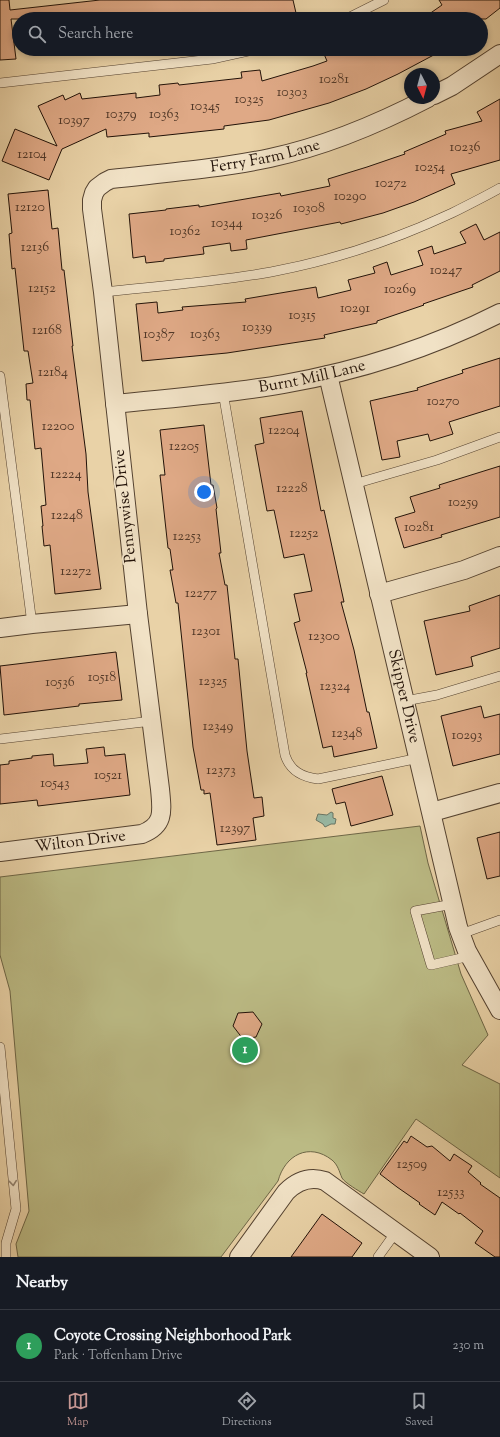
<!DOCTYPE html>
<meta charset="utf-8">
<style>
:root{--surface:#171b24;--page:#242831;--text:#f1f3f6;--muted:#9ea1a6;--line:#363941;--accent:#c59692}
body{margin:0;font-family:"Sorts Mill Goudy",serif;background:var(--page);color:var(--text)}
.compass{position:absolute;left:404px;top:68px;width:36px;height:36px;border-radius:50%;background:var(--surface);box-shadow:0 2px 6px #0003;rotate:174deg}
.you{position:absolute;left:204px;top:492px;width:14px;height:14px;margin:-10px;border:3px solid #fff;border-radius:50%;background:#1a73e8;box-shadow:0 0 0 6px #1a73e833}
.badge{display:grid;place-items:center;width:26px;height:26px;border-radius:50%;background:var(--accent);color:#fff;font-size:13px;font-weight:700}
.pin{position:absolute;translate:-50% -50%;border:2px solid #fff;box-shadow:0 1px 4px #0006}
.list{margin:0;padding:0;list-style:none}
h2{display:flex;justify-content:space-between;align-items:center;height:52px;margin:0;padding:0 16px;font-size:17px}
h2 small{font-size:13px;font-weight:400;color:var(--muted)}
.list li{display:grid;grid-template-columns:26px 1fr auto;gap:12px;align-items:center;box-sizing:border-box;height:72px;padding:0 16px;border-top:1px solid var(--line)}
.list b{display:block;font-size:15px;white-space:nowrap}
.list p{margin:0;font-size:13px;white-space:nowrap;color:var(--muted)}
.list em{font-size:13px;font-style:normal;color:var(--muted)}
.icon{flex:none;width:22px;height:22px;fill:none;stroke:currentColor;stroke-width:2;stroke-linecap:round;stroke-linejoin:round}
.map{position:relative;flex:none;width:500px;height:1257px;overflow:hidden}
.search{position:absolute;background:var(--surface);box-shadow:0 2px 6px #0003;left:12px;right:12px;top:12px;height:44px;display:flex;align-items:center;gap:10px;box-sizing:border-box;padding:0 14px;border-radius:22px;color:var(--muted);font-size:15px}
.sheet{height:124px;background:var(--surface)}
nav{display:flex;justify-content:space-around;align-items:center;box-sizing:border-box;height:56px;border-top:1px solid var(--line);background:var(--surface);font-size:11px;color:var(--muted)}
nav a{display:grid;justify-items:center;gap:2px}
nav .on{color:var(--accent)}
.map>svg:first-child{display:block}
.green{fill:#bbba84;stroke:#6e6646}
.water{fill:#98b8a3;stroke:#697665}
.building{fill:#dfa986;stroke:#221208}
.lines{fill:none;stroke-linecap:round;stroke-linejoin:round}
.service-casing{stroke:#544230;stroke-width:10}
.minor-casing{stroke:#544230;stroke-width:20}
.service{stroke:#f1e2c6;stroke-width:9}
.minor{stroke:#f1e2c6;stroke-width:18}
.oneway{stroke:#948470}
.labels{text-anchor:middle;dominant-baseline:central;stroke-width:3.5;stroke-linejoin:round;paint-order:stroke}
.number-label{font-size:14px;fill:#513828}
.street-label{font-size:16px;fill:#221208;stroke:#f1e2c6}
</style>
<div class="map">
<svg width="500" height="1257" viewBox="0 0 500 1257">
<rect width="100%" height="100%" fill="#e9d2a7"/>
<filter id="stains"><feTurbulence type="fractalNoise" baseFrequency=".005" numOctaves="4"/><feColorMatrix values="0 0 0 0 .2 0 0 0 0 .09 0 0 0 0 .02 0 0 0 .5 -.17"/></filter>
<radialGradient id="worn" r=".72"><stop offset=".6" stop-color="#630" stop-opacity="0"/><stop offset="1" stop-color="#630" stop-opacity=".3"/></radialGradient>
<path class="green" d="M420 826 428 863 461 974 488 1035 462 1065 500 1084V1178L416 1119 364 1194C359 1191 345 1183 342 1178 339 1171 338 1165 332 1160 309 1142 285 1155 278 1181L221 1257H18L16 1244 29 1211 10 991 0 955V877Z"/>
<path class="water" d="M331 812 333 813V818L336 819 335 824H331L325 827 323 824 316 820 318 814 327 815Z"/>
<g class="building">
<path d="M0 0H9L10 10 100 0H293L296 13 275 19H11L16 59 0 60Z"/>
<path d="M439 0H500V8L486 19H422L442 5Z"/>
<path d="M336 49H445L398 74 366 89 329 103 269 120 224 126V129L149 137V133L107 137 106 129 62 149 49 180 2 161 15 129 57 146 38 106 63 95 65 100 80 93 82 99 136 93V98L160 95 159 85 178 83 179 85 242 78 241 72 260 70 262 81 313 66 327 61 324 54Z"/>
<path d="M500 99V160L451 174 455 184 414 202 383 213 341 224 340 222 246 240 247 249 231 251 230 243 203 247 204 254 164 259V261L146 263 145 256 133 258 129 214 166 210V209L199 205V207L280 193 281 196 330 186 328 179 367 167 405 154 404 152 446 134 445 131 482 121 477 112Z"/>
<path d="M48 190 52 229 58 228 62 270H64L73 346H72L86 454 88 492 101 589 55 594 50 545 44 546 42 526H43L41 506 46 505 41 448 35 449 30 400H27L26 384 33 383 28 351H24L15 268 12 269 9 234 12 233 8 194Z"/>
<path d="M476 224 484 240 500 232V271L472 285 473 287 423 304 424 305 377 321V323L324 335 325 338 227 353 142 361 136 304 157 302 158 313 183 310 182 307 246 302 245 299 316 287 318 298 351 290 348 280 375 273 373 267 387 262 391 275 423 265 418 251 432 246 434 254 466 243 460 232Z"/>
<path d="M500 358V406L449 422 453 434 430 441 428 434 397 441 400 457 382 460 370 401 418 390 417 388 463 373 462 370Z"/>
<path d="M302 411 321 511 324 510 344 602H341L354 650 367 712H369L377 748 334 757 332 746 323 748 306 673H307L294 623 300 621 294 594 312 591 304 554 284 558 274 510 267 511 255 445 264 443 260 418Z"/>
<path d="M204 425 211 485H213L217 508 216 509 221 553H219L225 585H227L235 659H238L247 751 254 798 262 797 264 816 253 818 256 840 217 845 210 793 204 794V790H201L193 747 178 603H176L170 570H173L170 549 168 548 160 475H165L160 430Z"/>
<path d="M500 466V517L441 535 442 537 404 548 395 518 415 512 410 497 440 488 439 485Z"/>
<path d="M500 595V648L471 657 473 666 436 675 424 621 470 611 469 606Z"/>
<path d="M116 652 122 700 79 704V706L4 715 0 666Z"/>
<path d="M481 706 484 718 500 714V754L453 766 441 716Z"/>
<path d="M104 747 105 756 125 754 130 795 38 806 37 800 0 804V765L9 764V761L32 758V756L53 754 54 766 88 763 86 749Z"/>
<path d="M382 776 393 815 351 826 345 802 336 804 332 789Z"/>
<path d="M500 832V876L487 879 477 838Z"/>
<path d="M253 1012 262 1024 256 1037 243 1039 233 1026 238 1013Z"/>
<path d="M411 1136 427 1147 432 1146 450 1161 454 1154 472 1166 468 1172 481 1183 480 1184 500 1198V1257H495L475 1243 483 1231 460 1213 459 1214 442 1202 435 1215 419 1204 420 1203 397 1187 380 1174 404 1141 407 1143Z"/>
<path d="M322 1214 362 1243 352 1257H291Z"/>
</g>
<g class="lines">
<defs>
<g id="service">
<path d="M346 19 384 0"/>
<path d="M0 83 212 59 258 49"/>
<path d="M103 292C159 286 216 282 271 272 334 260 395 240 452 213 468 205 484 197 500 188"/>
<path d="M0 376 32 624"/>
<path d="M223 392 285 755C290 771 302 777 318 779L419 758"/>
<path d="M354 484 437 460 500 437"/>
<path d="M405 701 437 695 500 676"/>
<path d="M0 739 152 721"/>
<path d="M453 904 415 911 431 965 470 956"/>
<path d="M461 934 500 920"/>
<path d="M0 1047 16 1209 6 1243V1257"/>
<path d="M378 1257 396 1232"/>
</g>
<g id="minor">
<path d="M434 95 452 86 500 54"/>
<path id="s1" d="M328 375 458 927 467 951 500 1010"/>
<path id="s2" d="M115 404C171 398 228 394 284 384 358 371 433 347 500 313"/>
<path d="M379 594 464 570 500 556"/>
<path d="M0 628 32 624 138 614"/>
<path d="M432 812 500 793"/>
<path id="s3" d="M0 852 142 834C165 825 162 811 160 789L138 614 103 292 92 209V200L94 193 97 188 105 182 111 179C164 173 217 169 270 158 326 146 378 124 428 98"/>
<path d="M239 1257 286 1192C297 1181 310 1176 325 1181L430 1257"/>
</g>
</defs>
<use href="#service" class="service-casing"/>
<use href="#minor" class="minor-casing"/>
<use href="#service" class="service"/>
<use href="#minor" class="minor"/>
</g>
<defs><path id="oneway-chevron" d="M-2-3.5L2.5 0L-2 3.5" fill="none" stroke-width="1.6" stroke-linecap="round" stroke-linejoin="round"/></defs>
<use class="oneway" href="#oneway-chevron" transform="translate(13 1183) rotate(84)"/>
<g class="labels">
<g class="number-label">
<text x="334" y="80">10281</text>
<text x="292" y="93">10303</text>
<text x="249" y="100">10325</text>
<text x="205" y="107">10345</text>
<text x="121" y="115">10379</text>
<text x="164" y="115">10363</text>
<text x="74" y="121">10397</text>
<text x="465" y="148">10236</text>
<text x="32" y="155">12104</text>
<text x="430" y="168">10254</text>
<text x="391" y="184">10272</text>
<text x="350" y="197">10290</text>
<text x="30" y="208">12120</text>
<text x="309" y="209">10308</text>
<text x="267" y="216">10326</text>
<text x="227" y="224">10344</text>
<text x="185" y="232">10362</text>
<text x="35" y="248">12136</text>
<text x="446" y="271">10247</text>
<text x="42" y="289">12152</text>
<text x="400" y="290">10269</text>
<text x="355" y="309">10291</text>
<text x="302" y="316">10315</text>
<text x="257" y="328">10339</text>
<text x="47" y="331">12168</text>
<text x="159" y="335">10387</text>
<text x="205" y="335">10363</text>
<text x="53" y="373">12184</text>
<text x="443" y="402">10270</text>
<text x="58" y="427">12200</text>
<text x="284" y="431">12204</text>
<text x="184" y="447">12205</text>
<text x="66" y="475">12224</text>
<text x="292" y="489">12228</text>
<text x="463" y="503">10259</text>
<text x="67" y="516">12248</text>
<text x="419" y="528">10281</text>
<text x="304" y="534">12252</text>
<text x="187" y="537">12253</text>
<text x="76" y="572">12272</text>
<text x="201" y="594">12277</text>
<text x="206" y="632">12301</text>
<text x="324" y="637">12300</text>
<text x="102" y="678">10518</text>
<text x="213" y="682">12325</text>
<text x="60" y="683">10536</text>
<text x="335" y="687">12324</text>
<text x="218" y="727">12349</text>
<text x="347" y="734">12348</text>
<text x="467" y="736">10293</text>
<text x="221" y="771">12373</text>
<text x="108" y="776">10521</text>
<text x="55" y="784">10543</text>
<text x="235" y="829">12397</text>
<text x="412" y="1165">12509</text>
<text x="451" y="1193">12533</text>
</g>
<g class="street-label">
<text stroke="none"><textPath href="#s3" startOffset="976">Ferry Farm Lane</textPath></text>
<text stroke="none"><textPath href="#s2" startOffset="199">Burnt Mill Lane</textPath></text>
<text transform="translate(126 506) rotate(-96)">Pennywise Drive</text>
<text stroke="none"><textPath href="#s1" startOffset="330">Skipper Drive</textPath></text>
<text stroke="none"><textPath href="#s3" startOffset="81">Wilton Drive</textPath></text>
</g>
</g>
<rect width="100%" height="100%" filter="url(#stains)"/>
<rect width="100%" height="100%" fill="url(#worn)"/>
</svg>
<svg class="compass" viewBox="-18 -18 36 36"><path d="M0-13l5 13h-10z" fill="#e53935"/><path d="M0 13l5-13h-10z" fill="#9ea1a6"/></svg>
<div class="you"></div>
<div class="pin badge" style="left:245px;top:1050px;background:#2e9e5b">1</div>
<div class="search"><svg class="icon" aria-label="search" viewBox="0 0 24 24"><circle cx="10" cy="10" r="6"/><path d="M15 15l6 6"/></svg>Search here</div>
</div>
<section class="sheet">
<h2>Nearby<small></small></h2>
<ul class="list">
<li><span class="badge" style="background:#2e9e5b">1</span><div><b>Coyote Crossing Neighborhood Park</b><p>Park · Toffenham Drive</p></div><em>230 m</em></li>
</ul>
</section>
<nav>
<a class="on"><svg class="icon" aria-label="map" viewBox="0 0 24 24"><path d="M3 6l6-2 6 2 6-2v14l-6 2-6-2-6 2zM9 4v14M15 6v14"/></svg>Map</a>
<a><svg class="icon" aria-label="directions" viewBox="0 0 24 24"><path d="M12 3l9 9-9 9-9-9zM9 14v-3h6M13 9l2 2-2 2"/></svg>Directions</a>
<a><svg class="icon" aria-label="saved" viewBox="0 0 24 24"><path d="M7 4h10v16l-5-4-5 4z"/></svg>Saved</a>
</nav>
